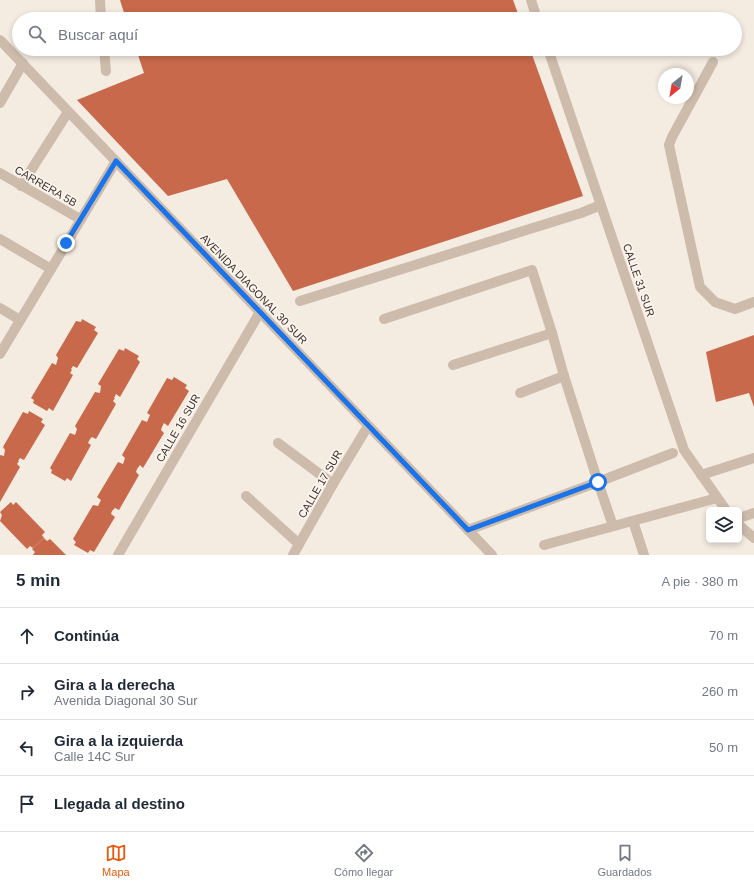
<!DOCTYPE html>
<html lang="es">
<meta charset="utf-8">
<style>
:root{--surface:#fff;--page:#f6f6f7;--text:#1f2937;--muted:#747a83;--line:#e0e1e3;--accent:#ea580c}
body{margin:0;font-family:Helvetica,sans-serif;background:var(--page);color:var(--text)}
.controls{position:absolute;right:12px;bottom:12px;display:grid;overflow:hidden;border-radius:6px;box-shadow:0 2px 6px #0003}
.controls button{width:36px;height:36px;display:grid;place-items:center;padding:0;border:0;border-bottom:1px solid var(--line);background:var(--surface);color:var(--text);font:20px sans-serif}
.compass{position:absolute;left:658px;top:68px;width:36px;height:36px;border-radius:50%;background:var(--surface);box-shadow:0 2px 6px #0003;rotate:211deg}
.stop{position:absolute;width:12px;height:12px;margin:-9px;border:3px solid #1a73e8;border-radius:50%;background:#fff}
.stop.end{background:#1a73e8;border-color:#fff;box-shadow:0 1px 4px #0008}
.list{margin:0;padding:0;list-style:none}
h2{display:flex;justify-content:space-between;align-items:center;height:52px;margin:0;padding:0 16px;font-size:17px}
h2 small{font-size:13px;font-weight:400;color:var(--muted)}
.list li{display:grid;grid-template-columns:26px 1fr auto;gap:12px;align-items:center;box-sizing:border-box;height:56px;padding:0 16px;border-top:1px solid var(--line)}
.list b{display:block;font-size:15px;white-space:nowrap}
.list p{margin:0;font-size:13px;white-space:nowrap;color:var(--muted)}
.list em{font-size:13px;font-style:normal;color:var(--muted)}
.icon{flex:none;width:22px;height:22px;fill:none;stroke:currentColor;stroke-width:2;stroke-linecap:round;stroke-linejoin:round}
.map{position:relative;flex:none;width:754px;height:555px;overflow:hidden}
.search{position:absolute;background:var(--surface);box-shadow:0 2px 6px #0003;left:12px;right:12px;top:12px;height:44px;display:flex;align-items:center;gap:10px;box-sizing:border-box;padding:0 14px;border-radius:22px;color:var(--muted);font-size:15px}
.sheet{height:276px;background:var(--surface)}
nav{display:flex;justify-content:space-around;align-items:center;box-sizing:border-box;height:56px;border-top:1px solid var(--line);background:var(--surface);font-size:11px;color:var(--muted)}
nav a{display:grid;justify-items:center;gap:2px}
nav .on{color:var(--accent)}
.map>svg:first-child{display:block}
.building{fill:#c8694b}
.lines{fill:none;stroke-linecap:round;stroke-linejoin:round}
.minor{stroke:#cdbbac;stroke-width:10}
.route{stroke:#1a73e8;stroke-width:5}
.labels{text-anchor:middle;dominant-baseline:central;stroke-width:3.5;stroke-linejoin:round;paint-order:stroke}
.street-label{font-size:11px;fill:#3b302b;stroke:#fbf5ee}
</style>
<div class="map">
<svg width="754" height="555" viewBox="0 0 754 555">
<rect width="100%" height="100%" fill="#f4ebe1"/>
<g class="building">
<path d="M120 0H513L520 19H126Z"/>
<path d="M136 49H530L583 196 293 291 227 179 168 196 77 100 144 73Z"/>
<path d="M82 319 96 327 94 330 98 333 77 368 73 366 71 369 72 370 70 373 73 375 53 411 49 408 47 411 33 403 34 400 31 398 52 363 56 365 58 358 56 355 76 321 81 322Z"/>
<path d="M754 335V407L749 393 716 402 706 352Z"/>
<path d="M125 348 139 356 137 359 140 362 120 397 116 394 114 398H115L113 401 116 404 96 439 92 437 90 439 88 443 91 445 71 481 67 478 65 481 51 473 52 470 50 468 70 433 75 435 77 429 75 426 95 392 100 393 101 386 98 384 119 349 124 351Z"/>
<path d="M174 377 187 385 185 388 189 391 168 426 164 423 162 427 161 430 164 433 143 468 140 465 137 469 136 472 139 475 119 510 115 508 112 511 111 514 115 517 94 552 90 550 88 553 74 545 76 542 73 539 93 505 98 506 101 500 97 497 118 462 123 464 125 458 122 455 142 420 147 422 150 415 147 413 167 378 172 380Z"/>
<path d="M29 411 43 419 41 422 45 425 24 460 20 458 18 461H19L17 464 20 467 0 502V455L4 456 5 450 3 447 23 412 28 414Z"/>
<path d="M11 502 13 505 16 502 45 532 42 535 44 538 33 548 30 546 27 549 0 521 2 515 0 512Z"/>
<path d="M44 538 47 541 50 539 66 555H33L35 552 32 549Z"/>
</g>
<g class="lines">
<g class="minor">
<path d="M100 0 101 19"/>
<path d="M531 0 537 19"/>
<path d="M0 40 492 555"/>
<path d="M104 49 106 71"/>
<path d="M548 49 684 450 726 510"/>
<path d="M713 62 672 137 669 145 700 287 715 302 735 309 754 302"/>
<path d="M0 103 23 63"/>
<path d="M0 173 80 219"/>
<path d="M21 186 68 112"/>
<path d="M0 239 51 269"/>
<path d="M300 301 581 213 601 205"/>
<path d="M0 308 20 320"/>
<path d="M384 319 532 270 552 333 564 376 598 482 673 453"/>
<path d="M0 354 116 161"/>
<path d="M453 365 552 333"/>
<path d="M520 393 564 376"/>
<path d="M278 443 333 484"/>
<path d="M701 475 754 458"/>
<path d="M246 496 299 544"/>
<path d="M739 518 754 513"/>
<path d="M633 521 644 555"/>
<path d="M739 525 754 538"/>
<path d="M468 530 598 482 613 526"/>
<path d="M544 545 717 498"/>
<path d="M118 555 260 312"/>
<path d="M293 555 333 484 368 426"/>
</g>
</g>
<g class="lines">
<path class="route" d="M66 243 116 161 468 530 598 482"/>
</g>
<g class="labels">
<g class="street-label">
<text transform="translate(46 186) rotate(30)">CARRERA 5B</text>
<text transform="translate(639 280) rotate(71)">CALLE 31 SUR</text>
<text transform="translate(254 289) rotate(46)">AVENIDA DIAGONAL 30 SUR</text>
<text transform="translate(178 428) rotate(-60)">CALLE 16 SUR</text>
<text transform="translate(320 484) rotate(-60)">CALLE 17 SUR</text>
</g>
</g>
</svg>
<div class="controls">
<button><svg class="icon" aria-label="layers" viewBox="0 0 24 24"><path d="M12 4l9 5-9 5-9-5zM3 14l9 5 9-5"/></svg></button>
</div>
<svg class="compass" viewBox="-18 -18 36 36"><path d="M0-13l5 13h-10z" fill="#e53935"/><path d="M0 13l5-13h-10z" fill="#747a83"/></svg>
<div class="stop" style="left:598px;top:482px"></div>
<div class="stop end" style="left:66px;top:243px"></div>
<div class="search"><svg class="icon" aria-label="search" viewBox="0 0 24 24"><circle cx="10" cy="10" r="6"/><path d="M15 15l6 6"/></svg>Buscar aquí</div>
</div>
<section class="sheet">
<h2>5 min<small>A pie · 380 m</small></h2>
<ul class="list">
<li><svg class="icon" aria-label="ahead" viewBox="0 0 24 24"><path d="M12 20V5M6 11l6-6 6 6"/></svg><div><b>Continúa</b></div><em>70 m</em></li>
<li><svg class="icon" aria-label="right" viewBox="0 0 24 24"><path d="M7 20v-9h11M14 6l5 5-5 5"/></svg><div><b>Gira a la derecha</b><p>Avenida Diagonal 30 Sur</p></div><em>260 m</em></li>
<li><svg class="icon" aria-label="left" viewBox="0 0 24 24"><path d="M17 20v-9H6M10 6l-5 5 5 5"/></svg><div><b>Gira a la izquierda</b><p>Calle 14C Sur</p></div><em>50 m</em></li>
<li><svg class="icon" aria-label="arrive" viewBox="0 0 24 24"><path d="M6 21V4h12l-3 4 3 4H6"/></svg><div><b>Llegada al destino</b></div></li>
</ul>
</section>
<nav>
<a class="on"><svg class="icon" aria-label="map" viewBox="0 0 24 24"><path d="M3 6l6-2 6 2 6-2v14l-6 2-6-2-6 2zM9 4v14M15 6v14"/></svg>Mapa</a>
<a><svg class="icon" aria-label="directions" viewBox="0 0 24 24"><path d="M12 3l9 9-9 9-9-9zM9 14v-3h6M13 9l2 2-2 2"/></svg>Cómo llegar</a>
<a><svg class="icon" aria-label="saved" viewBox="0 0 24 24"><path d="M7 4h10v16l-5-4-5 4z"/></svg>Guardados</a>
</nav>
